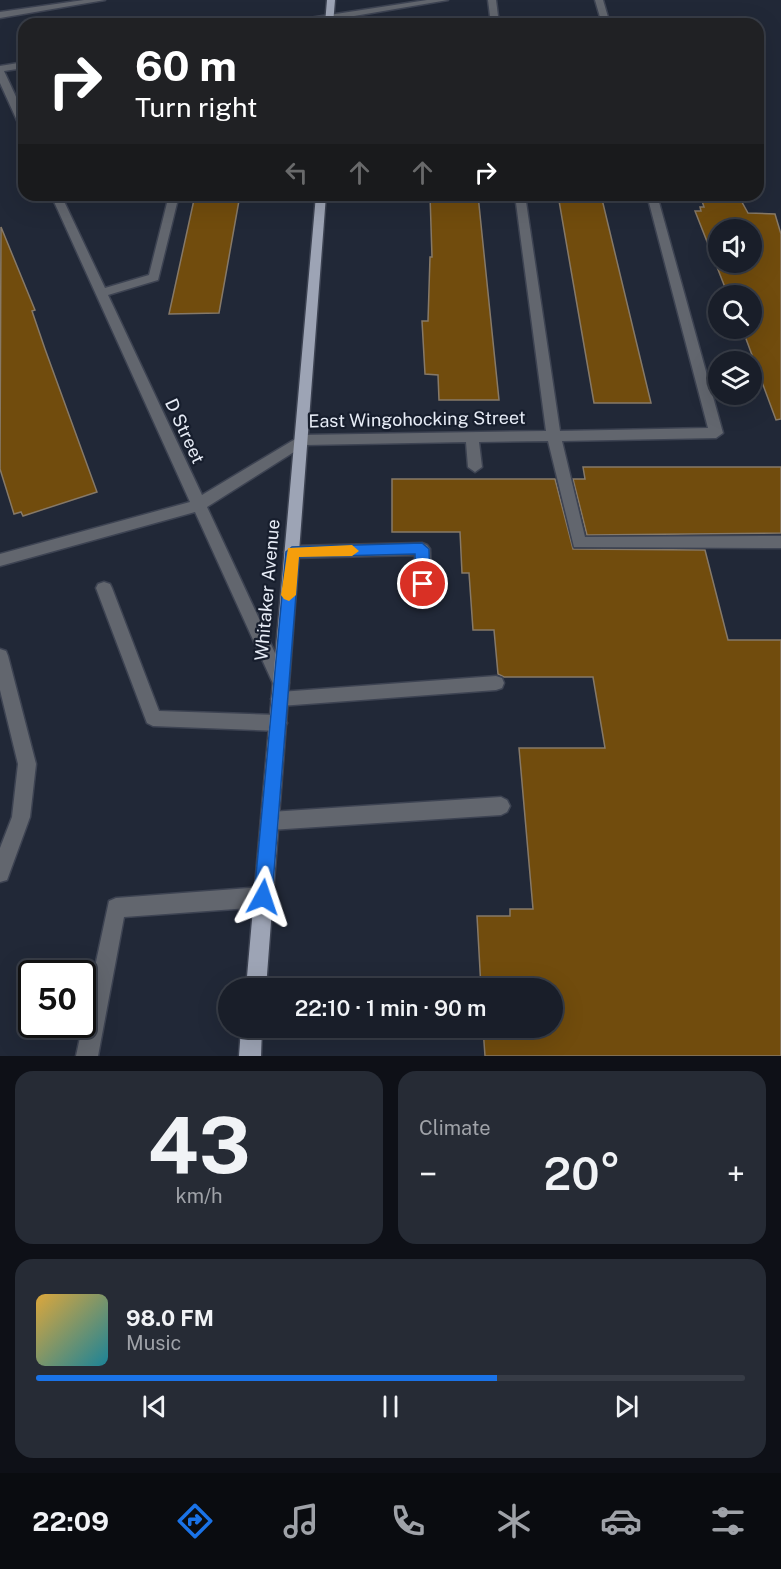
<!DOCTYPE html>
<html lang="en">
<head>
<meta charset="utf-8">
<style>
	body { margin:0; font-family:"Public Sans",sans-serif; background:#262b35; color:#f1f3f6; height:100vh; display:flex; flex-direction:column; font-size:22px; white-space:nowrap }
	* { box-sizing:border-box; margin:0 }
	p { font-size:20px; color:#9fa2a8 }
	.icon { flex:none; width:33px; height:33px; fill:none; stroke:currentColor; stroke-width:2; stroke-linecap:round; stroke-linejoin:round }
	.map { position:relative; height:1056px; overflow:hidden }
	.panel { display:flex; flex-direction:column; gap:15px; padding:15px; background:#0e1017; flex:1 }
	.panel>* { flex:none }
	.guide { position:absolute; left:18px; top:18px; width:746px; height:183px; border-radius:18px; box-shadow:0 6px 24px #0002,0 0 0 2px #373c46; background:#202124; color:#fff; overflow:hidden }
	.fabs { position:absolute; left:708px; top:219px; display:grid; gap:12px }
	.fabs a { display:grid; place-items:center; width:54px; height:54px; border-radius:50%; background:#191e29; box-shadow:0 6px 24px #0002,0 0 0 2px #373c46; font-size:30px }
	.speed { position:absolute; left:18px; top:960px; display:flex; gap:12px; font-size:30px; font-weight:700; text-align:center }
	.speed>* { display:grid; place-content:center; width:78px; height:78px; border-radius:50%; background:#191e29; box-shadow:0 6px 24px #0002,0 0 0 2px #373c46; line-height:1 }
	.speed .limit { border:3px solid #111; border-radius:9px; background:#fff; color:#111 }
	.pin { position:absolute; display:grid; place-items:center; width:51px; height:51px; color:#fff; margin:-26px; border:3px solid #fff; border-radius:50%; box-shadow:0 2px 6px #0007 }
	.me { position:absolute; width:66px; margin:-33px; rotate:5deg; stroke-linejoin:round; filter:drop-shadow(0 0 4px #0008) }
	.turn { display:flex; align-items:center; gap:21px; height:126px; padding:0 18px; font-size:27px }
	.turn .icon { width:78px; height:78px; stroke-width:2.5 }
	.turn b { display:block; font-size:42px; line-height:51px }
	.lanes { display:flex; align-items:center; height:57px; padding:0 18px; background:#0003; justify-content:center; gap:30px; direction:ltr }
	.lanes .off { opacity:.35 }
	.big { font-size:45px; font-weight:600; line-height:1.1 }
	.panel .card { flex:1; display:flex; flex-direction:column; justify-content:center; gap:9px; min-width:0; padding:0 21px; border-radius:18px; background:#262b35 }
	.panel .dial { align-items:center; gap:0 }
	.dial b { font-size:78px; line-height:1 }
	.song { display:flex; align-items:center; gap:18px }
	.cover { width:72px; height:72px; border-radius:9px; background:linear-gradient(135deg,hsl(40 70% 55%),hsl(190 70% 35%)) }
	.played { height:6px; border-radius:3px; background:linear-gradient(90deg,#1a73e8 65%,#373c46 65%) }
	.keys { display:flex; justify-content:space-around; direction:ltr }
	.heat { display:flex; justify-content:space-between; align-items:center; font-size:33px; direction:ltr }
	.panel .tiles { flex:1; display:grid; gap:15px; grid-template-columns:1fr 1fr }
	.card:last-child { grid-column:span 2 }
	.trip { position:absolute; left:218px; top:978px; width:345px; height:60px; border-radius:30px; background:#191e29; box-shadow:0 6px 24px #0002,0 0 0 2px #373c46; font-weight:600; line-height:60px; text-align:center }
	.menu { display:flex; height:96px; justify-content:space-around; align-items:center; background:#0a0c10; color:#9fa2a8 }
	.menu .icon { width:42px; height:42px }
	.menu .on { color:#1a73e8 }
	.menu b { font-size:27px; color:#f1f3f6 }
	.map>svg:first-child { display:block }
</style>
</head>
<body>
<div class="map">
<svg width="781" height="1056" viewBox="0 0 781 1056">
	<rect width="100%" height="100%" fill="#212837"/>
	<path fill="#714c0d" stroke="#867968" stroke-width="1.5" fill-rule="evenodd" d="M195,195H240L219,313L169,314Z
		M430,195H478L499,400H439L438,375L425,374L422,321H428L430,257H432Z
		M558,195H601L651,403H594Z
		M700,195H738L748,213L775,214L781,234V419L776,420L742,328H752V296L728,295L695,211H701L700,207H704ZM718,230H752V262H718Z
		M1,227L35,310L32,311L45,349L97,492L23,516L21,512L14,514L0,469Z
		M583,467H781V533L587,535L573,479H585Z
		M392,479H555L573,549L705,550L728,640H781V1056H485L483,1028H552V988H481L477,916H510V909H533L519,748H605L593,677H504L498,674L494,630H473L469,573H462L460,532H392Z"/>
	<g fill="none" stroke-linecap="round" stroke-linejoin="round">
		<g stroke="#3d4352" stroke-width="3">
			<path id="minor" d="M84,0H105L0,18V12Z
				M427,0H448L307,24H286L290,21Z
				M488,0H496L499,24H491Z
				M595,0H603L610,24H602Z
				M24,62V68L4,71L24,114V128L19,125L0,83V66Z
				M51,195H61L105,288L149,275L169,195H179L158,280L108,295L202,495L302,435L546,431L515,195H525L560,431L708,428L647,195H657L723,433L716,438L562,441L585,537L781,536V548L574,547L548,441L479,442L482,467L475,472L468,467L466,442L305,445L207,507L289,683L287,688L281,690L275,688L195,512L0,566V554L190,502Z
				M422,543L427,545L430,549L432,602L430,607L424,608L418,607L416,602L415,555L292,558L287,556L284,552L287,548L292,546Z
				M104,582L110,584L112,588L159,711L278,715L284,718L287,723L284,728L278,731L153,726L147,723L96,588L98,584Z
				M0,649L6,651L8,656L36,764L30,817L7,880L0,882V848L12,817L18,764L0,690Z
				M496,676L502,678L504,683L502,688L496,690L280,706L274,704L271,699L274,694L280,692Z
				M501,797L507,800L510,806L507,812L501,815L270,830L263,827L261,821L263,815L270,812Z
				M263,887L270,890L273,897L270,904L263,907L124,917L98,1056H76L109,901L116,898Z"/>
		</g>
		<g stroke="#3d4352" stroke-width="3">
			<path id="major" d="M327,0H335L333,24H325Z
				M316,195H326L266,988H246Z
				M241,1028H262L261,1056H239Z"/>
		</g>
		<use href="#minor" fill="#62666e" fill-rule="evenodd"/>
		<use href="#major" fill="#9da4b5" fill-rule="evenodd"/>
	</g>
	<path fill="#1a73e8" stroke="#114b97" stroke-width="1.5" d="M422,543L429,549L430,584L423,590L416,584L415,554L299,557L272,897L270,903L263,906L257,903L254,897L286,552L292,547Z"/>
	<path fill="#f59e0b" d="M352,545L359,551L352,556L299,557L296,595L289,601L284,599L281,595L288,548Z"/>
	<g text-anchor="middle" dominant-baseline="central" stroke-width="4.5" stroke-linejoin="round" paint-order="stroke">
		<g font-size="18" fill="#e7ecf6" stroke="#171e2d">
			<text transform="translate(417 419) rotate(-1)">East Wingohocking Street</text>
			<text transform="translate(185 431) rotate(65)">D Street</text>
			<text transform="translate(267 590) rotate(-85)">Whitaker Avenue</text>
		</g>
	</g>
</svg>
<div class="fabs">
<a><svg class="icon" aria-label="sound" viewBox="0 0 24 24"><path d="M4 9h4l5-4v14l-5-4H4zM17 9q2 3 0 6"/></svg></a>
<a><svg class="icon" aria-label="search" viewBox="0 0 24 24"><circle cx="10" cy="10" r="6"/><path d="M15 15l6 6"/></svg></a>
<a><svg class="icon" aria-label="layers" viewBox="0 0 24 24"><path d="M12 4l9 5-9 5-9-5zM3 14l9 5 9-5"/></svg></a>
</div>
<div class="speed"><div class="limit">50</div></div>
<div class="pin" style="left:423px;top:584px;background:#d93025"><svg class="icon" aria-label="arrive" viewBox="0 0 24 24"><path d="M6 21V4h12l-3 4 3 4H6"/></svg></div>
<svg class="me" style="left:263px;top:897px" viewBox="-20 -20 40 40"><path d="M0-17L14 15 0 8-14 15z" fill="#1a73e8" stroke="#fff" stroke-width="4"/></svg>
<div class="trip">22:10 · 1 min · 90 m</div>
<div class="guide">
<div class="turn"><svg class="icon" aria-label="right" viewBox="0 0 24 24"><path d="M7 20v-9h11M14 6l5 5-5 5"/></svg><div><b>60 m</b>Turn right</div></div>
<div class="lanes"><svg class="icon off" aria-label="left" viewBox="0 0 24 24"><path d="M17 20v-9H6M10 6l-5 5 5 5"/></svg><svg class="icon off" aria-label="ahead" viewBox="0 0 24 24"><path d="M12 20V5M6 11l6-6 6 6"/></svg><svg class="icon off" aria-label="ahead" viewBox="0 0 24 24"><path d="M12 20V5M6 11l6-6 6 6"/></svg><svg class="icon" aria-label="right" viewBox="0 0 24 24"><path d="M7 20v-9h11M14 6l5 5-5 5"/></svg></div>
</div>
</div>
<section class="panel">
<div class="tiles">
<div class="card dial"><b>43</b><p>km/h</p></div>
<div class="card"><p>Climate</p>
<div class="heat"><a>−</a><b class="big">20°</b><a>+</a></div>
</div>
<div class="card">
<div class="song"><i class="cover"></i><div><b>98.0 FM</b><p>Music</p></div></div>
<div class="played"></div>
<div class="keys"><svg class="icon" aria-label="previous" viewBox="0 0 24 24"><path d="M18 5L8 12l10 7zM5 5v14"/></svg><svg class="icon" aria-label="pause" viewBox="0 0 24 24"><path d="M8 5v14M16 5v14"/></svg><svg class="icon" aria-label="next" viewBox="0 0 24 24"><path d="M6 5l10 7-10 7zM19 5v14"/></svg></div>
</div>
</div>
</section>
<nav class="menu">
<b>22:09</b>
<svg class="icon on" aria-label="directions" viewBox="0 0 24 24"><path d="M12 3l9 9-9 9-9-9zM9 14v-3h6M13 9l2 2-2 2"/></svg>
<svg class="icon" aria-label="music" viewBox="0 0 24 24"><path d="M9 18V5l10-2v13"/><circle cx="6" cy="18" r="3"/><circle cx="16" cy="16" r="3"/></svg>
<svg class="icon" aria-label="phone" viewBox="0 0 24 24"><path d="M5 4h4l2 5-3 2q2 4 5 5l2-3 5 2v4C11 20 4 13 5 4z"/></svg>
<svg class="icon" aria-label="climate" viewBox="0 0 24 24"><path d="M12 3v18M4 7l16 10M4 17L20 7"/></svg>
<svg class="icon" aria-label="car" viewBox="0 0 24 24"><path d="M5 17H2v-5l4-1 3-4h7l3 4 3 1v5h-3M9 17h6M6 11h13"/><circle cx="7" cy="17" r="2"/><circle cx="17" cy="17" r="2"/></svg>
<svg class="icon" aria-label="filters" viewBox="0 0 24 24"><path d="M4 7h16M4 17h16"/><circle cx="9" cy="7" r="2"/><circle cx="15" cy="17" r="2"/></svg>
</nav>
</body>
</html>
